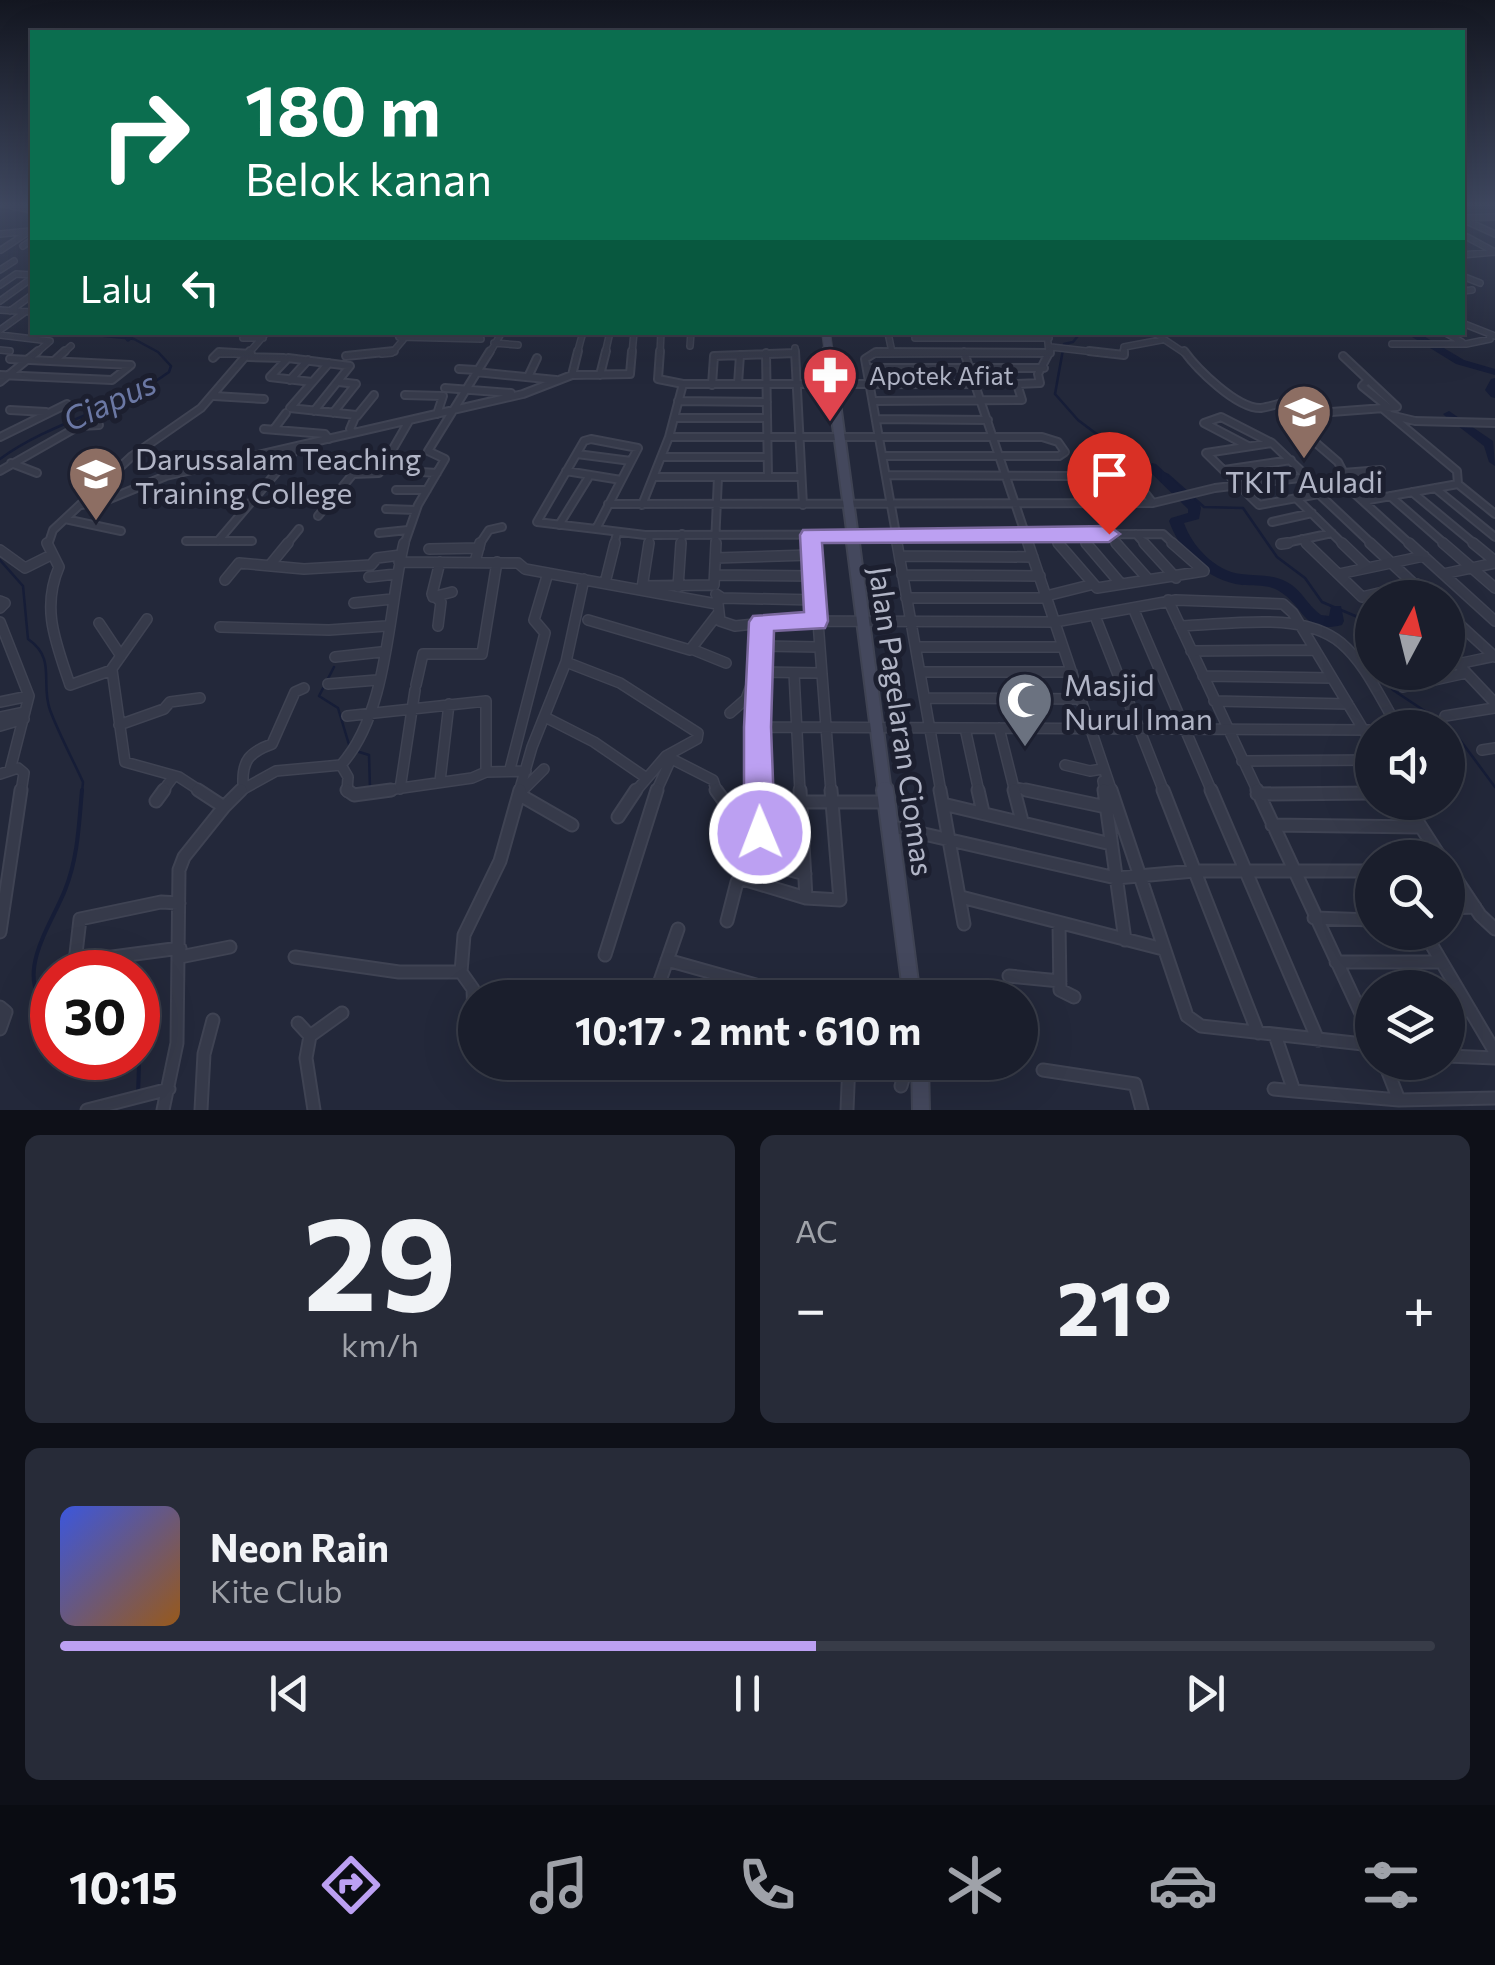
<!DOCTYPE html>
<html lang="id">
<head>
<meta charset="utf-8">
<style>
	body { margin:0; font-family:Commissioner,sans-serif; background:#272b38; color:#f1f3f6; height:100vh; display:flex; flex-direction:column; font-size:38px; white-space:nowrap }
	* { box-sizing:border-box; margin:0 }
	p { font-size:32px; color:#9fa2a9 }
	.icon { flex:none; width:55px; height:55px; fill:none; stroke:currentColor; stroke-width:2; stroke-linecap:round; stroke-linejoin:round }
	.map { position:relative; height:1110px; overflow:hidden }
	.details { display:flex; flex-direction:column; gap:25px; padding:25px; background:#0e1018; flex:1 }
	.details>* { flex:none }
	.banner { position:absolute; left:30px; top:30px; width:1435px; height:305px; border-radius:0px; box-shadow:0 10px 40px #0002,0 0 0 2px #383c48; background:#0b6e4f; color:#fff; overflow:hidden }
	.needle { width:65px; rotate:7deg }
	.buttons { position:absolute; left:1355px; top:580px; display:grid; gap:20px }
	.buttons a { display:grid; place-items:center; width:110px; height:110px; border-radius:50%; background:#1a1e2c; box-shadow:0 10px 40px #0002,0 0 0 2px #383c48; font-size:50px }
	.speed { position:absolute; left:30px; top:950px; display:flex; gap:20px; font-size:50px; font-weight:700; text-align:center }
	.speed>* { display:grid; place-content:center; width:130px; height:130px; border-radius:50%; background:#1a1e2c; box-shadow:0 10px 40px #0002,0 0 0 2px #383c48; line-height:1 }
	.speed .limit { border:15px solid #d22; background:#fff; color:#111 }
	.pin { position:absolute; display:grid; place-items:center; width:85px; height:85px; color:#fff; margin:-102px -42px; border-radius:50% 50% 50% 0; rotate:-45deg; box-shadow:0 0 10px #0007 }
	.pin .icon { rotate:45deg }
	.me { position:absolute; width:110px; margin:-55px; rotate:359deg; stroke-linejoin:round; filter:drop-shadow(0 0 8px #0008) }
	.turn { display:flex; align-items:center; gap:35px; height:210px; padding:0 50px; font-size:45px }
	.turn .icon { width:130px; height:130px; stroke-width:2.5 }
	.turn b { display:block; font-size:70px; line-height:85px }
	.then { display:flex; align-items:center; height:95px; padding:0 50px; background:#0003; gap:20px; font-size:38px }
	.big { font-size:75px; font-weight:700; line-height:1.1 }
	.details .tile { flex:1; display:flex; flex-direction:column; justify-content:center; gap:15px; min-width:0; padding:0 35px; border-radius:15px; background:#272b38 }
	.details .dial { align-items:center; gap:0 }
	.dial b { font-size:130px; line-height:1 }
	.song { display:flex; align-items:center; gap:30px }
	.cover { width:120px; height:120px; border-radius:15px; background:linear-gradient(135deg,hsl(230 70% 55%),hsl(30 70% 35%)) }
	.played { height:10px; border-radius:5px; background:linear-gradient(90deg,#bca0f2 55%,#383c48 55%) }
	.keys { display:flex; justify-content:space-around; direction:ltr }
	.heat { display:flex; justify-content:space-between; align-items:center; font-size:55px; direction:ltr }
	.details .tiles { flex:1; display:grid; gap:25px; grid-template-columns:1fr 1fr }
	.tile:last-child { grid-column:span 2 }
	.trip { position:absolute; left:458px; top:980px; width:580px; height:100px; border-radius:50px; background:#1a1e2c; box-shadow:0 10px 40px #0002,0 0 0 2px #383c48; font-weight:700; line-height:100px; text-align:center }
	.dock { display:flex; height:160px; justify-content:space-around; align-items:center; background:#0a0c12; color:#9fa2a9 }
	.dock .icon { width:70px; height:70px }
	.dock .active { color:#bca0f2 }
	.dock b { font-size:45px; color:#f1f3f6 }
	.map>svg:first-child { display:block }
</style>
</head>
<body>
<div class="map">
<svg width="1495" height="1110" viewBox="0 0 1495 1110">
	<rect width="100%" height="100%" fill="#23283a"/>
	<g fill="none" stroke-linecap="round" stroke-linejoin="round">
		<path stroke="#161d37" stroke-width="2.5" d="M32,245V249
			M1081,332L1073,342L1064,344L1055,394L1078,420L1131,460L1168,475L1204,507L1243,508L1277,557L1305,578L1322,602L1372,623
			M123,333L131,336
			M0,459C52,421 117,410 169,372L171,366L158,352L134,339L66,332
			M0,560L23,586L28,639C57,659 40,683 50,710C59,734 72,758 83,782L82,792
			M1372,625L1364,635L1372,656
			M334,667L319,696L338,708L350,748
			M1381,672L1393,690L1452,729L1495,787
			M356,751L369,755L370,788"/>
		<path stroke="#161d37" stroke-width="4" d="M52,1012C10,979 51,926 65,890C78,858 79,823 82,790
			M130,1058L139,1066L138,1094"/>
		<path stroke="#161d37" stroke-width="5" d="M128,339L135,332"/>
		<path fill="#161d37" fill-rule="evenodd" d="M1404,332H1417L1464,360L1495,369V375L1456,364Z
			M1495,378V398L1491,397L1485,390L1491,379Z
			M1449,411L1493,441L1495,466L1489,462L1484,446L1445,416L1443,414Z
			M1152,463L1156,464L1200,505L1201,508L1199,519L1184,523C1192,546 1215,571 1241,574C1257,576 1273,574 1287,582C1302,590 1308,606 1321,615L1329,616L1331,606H1341L1344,621L1342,625C1302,635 1306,607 1279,591C1268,584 1254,586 1242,585C1207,581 1180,552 1169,521L1171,518L1188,513V509L1148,470L1146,467Z"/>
		<g stroke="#3f4353" stroke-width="8">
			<path id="minor-far3" d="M3,204L32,210
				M1465,218L1495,217
				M1462,219L1495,234
				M0,234L30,231
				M1467,237L1495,252
				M23,246L32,240
				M1,250L30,231
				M1462,255L1495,252
				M0,270L14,261
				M1462,276L1480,283
				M0,285L16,274L32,275
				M1462,291L1472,290
				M0,301L32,278
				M0,310L32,312
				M10,311L32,295
				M1462,323L1495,336
				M0,330L25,312
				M1047,332L1049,354
				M1153,332L1186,354
				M1444,332L1462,342
				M888,333L892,352
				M0,335L50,341L35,354
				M399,337L481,339
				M243,338H263
				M915,338H1049
				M494,343L518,345
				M1392,344H1466L1490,339L1489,334
				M690,346L691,332
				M1051,347L1112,354
				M795,348V354
				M0,350L10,351
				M62,354L71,346
				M217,354H245
				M248,354L267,332
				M382,354L392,353L403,340L399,337
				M489,354L502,332
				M577,354L583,332
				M605,354L610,332
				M632,354L634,332
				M660,354L661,332
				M777,354L795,353
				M873,354L1050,353
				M1124,354V347L1161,340"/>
		</g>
		<g stroke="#3f4353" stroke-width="10">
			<path id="minor-far2" d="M660,351L658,379L683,384
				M795,351L803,505
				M1089,351L1124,355V351
				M1184,351C1197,369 1237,409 1261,408C1269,407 1278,404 1285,402L1305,414
				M964,352L1029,545
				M766,353L768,477
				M346,356L394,351
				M1343,356L1397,407L1305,414L1294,424L1338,462L1354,493L1411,545
				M249,357L284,358
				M213,358L219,352L251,354
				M54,361L65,351
				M329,363L290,408L356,415L350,429L353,433
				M867,368H1044
				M459,369L477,370
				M476,372L556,380
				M0,375L112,380L131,365L10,359
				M572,375L578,351
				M600,375L606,351
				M528,377L537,358
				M290,380L308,360
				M1367,381L1362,386L1388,407
				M0,382L38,351
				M312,382L270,377L288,358L350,366L314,411
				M738,384L740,355
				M712,385L714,356L795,353
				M445,388L511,393
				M405,395L443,396L437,414
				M214,396L264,399
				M678,401L767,402
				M874,401L1022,400L1017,384L1040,383L1038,374L1050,351
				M1383,409L1457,471L1458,484
				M10,410L46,412
				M333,413L356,384L339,382
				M1390,415L1415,421L1495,423
				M357,416L374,395
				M675,418H767
				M877,419L988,420
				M264,429L325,434L329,439
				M274,429L286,413
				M0,437L67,404
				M669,437H1042L1058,442L1065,452L1059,456H884
				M591,439L638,448L596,529L537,522L584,441Z
				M1272,443L1324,493L1259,505L1206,453Z
				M1248,446L1204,423L1221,417L1272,443
				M577,454L631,461
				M661,457H767
				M11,463L37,473
				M1224,470L1291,460
				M0,471L79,426L99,425
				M405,471L437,473
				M566,471L621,480
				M1343,473L1381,470
				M1130,474L1153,503
				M886,475L1072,476
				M654,477H801
				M1458,484L1495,514
				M1435,488L1495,537
				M396,490H427
				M1412,492L1476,545
				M1320,495L1373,545
				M1390,496L1446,545
				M1297,499L1344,545
				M1363,501L1458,484
				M608,504L1153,503L1215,488L1309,477
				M81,505L107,500L166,476L523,394L572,375L630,374L632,351
				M642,505L669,437L683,384H1017
				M386,509L416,510
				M318,516L353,474L379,473L409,421
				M65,519L121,531
				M1272,522L1312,513
				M559,525L590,475
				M596,529L645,535L1163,534L1175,545
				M379,533L408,530
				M1079,534L1088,545
				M1109,534L1119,545
				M1136,534L1146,545
				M811,535L812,545
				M1052,535L1060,545
				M1302,539L1308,545
				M186,541H252
				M218,541L298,447
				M1281,544L1332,533
				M48,545L53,530L132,456L201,408L250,351
				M286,545L299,529
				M404,545L418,505L445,459L428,451L490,351
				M479,545L489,530L502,527
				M614,545L617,533
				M648,545L650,535
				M681,545L682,534
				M715,545L718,477
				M898,545L865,359L876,352L1050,353"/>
		</g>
		<g stroke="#3f4353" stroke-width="12">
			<path id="minor-far1" d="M47,543L59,567C41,609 56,643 70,685L112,670L125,762L179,777L202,792
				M812,543L831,792
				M897,543L941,792
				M1028,543L1112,792
				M1058,543L1097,588L1204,571L1172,543
				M1086,543L1121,584
				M1116,543L1148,579
				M1144,543L1176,578
				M1306,543L1362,597L1417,584
				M1342,543L1367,567
				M1370,543L1429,598
				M1409,543L1495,621
				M1443,543L1495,588
				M1473,543L1495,561
				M1281,544L1288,543
				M429,549L479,548
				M0,550L25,568L51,555
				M900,556L1033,557
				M716,558L811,555
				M399,562L518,563L525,569L717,604
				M475,562L480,543
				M270,565L288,543
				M1339,574L1424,556
				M1443,574L1495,563
				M716,575L813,576
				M902,575L1040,576
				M369,577L396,574
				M225,580L239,563L304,569L371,565L377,558L401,555
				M605,583L615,543
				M642,586L714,585L716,543
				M678,587L681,543
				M642,588L649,543
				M716,594L722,598L815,600
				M717,595L720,621L735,626L784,621L1055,622L1176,600L1283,604L1293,613L1372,744
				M1046,596L1090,585
				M433,597L452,592
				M906,598H1047
				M1168,600L1258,792
				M0,601L5,603L0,608
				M354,603L392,599
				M1133,608L1212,792
				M1448,614L1495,657
				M1095,616L1164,792
				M588,620L690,650L717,615
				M0,622L29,696L10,770
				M99,623L121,656
				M438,626L441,602L432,594L440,562
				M1180,626C1228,625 1301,610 1341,643C1366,664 1381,700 1398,727
				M220,627L329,630L386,626
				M1448,631L1461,629
				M759,646L818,647
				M916,647H1063
				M694,650L726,663
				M1191,651L1315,650
				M335,657L381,652
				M566,662L620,683L698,733L697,739L666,756L713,780L717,792
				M1459,665L1495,703
				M1448,666L1495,656
				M111,670L147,619
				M758,672L821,673
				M921,672H1072
				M794,673L800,792
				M1203,676L1332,678
				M328,684L377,680
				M416,685L423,654H482L497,562
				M1403,687L1466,673
				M925,698L1081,699
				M1214,701L1348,704
				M0,702L29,696
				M730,713L746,699L756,673
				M347,716L486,701V772
				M1445,716L1494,708
				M0,717L25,712
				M545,717L594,742L645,777
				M119,725L164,709L170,702L200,698
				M0,726L24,719
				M757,727L1372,730
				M1397,727H1423
				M965,728L979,792
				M999,728L1015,792
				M1482,750L1495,748
				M1242,761L1372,760
				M341,765L348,777L347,792
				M1065,765L1090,771L1102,769
				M510,769L545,633L534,620L548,573
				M0,774L18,768L24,773L21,792
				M440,781L449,704
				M1103,781L1105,792
				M243,784C242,760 250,752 272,744L295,692L304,688
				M1014,787L1038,792
				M400,789L415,690
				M162,792L174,776
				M238,792L276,771L341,765C389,712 388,610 404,543
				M374,792L472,778L486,772L526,771
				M519,792L532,747L566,662L584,579
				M521,792L544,769
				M635,792L666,756
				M656,792L671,759
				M758,792L762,622"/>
		</g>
		<g stroke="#3f4353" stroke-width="15">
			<path id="minor" d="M347,790L354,795L391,790
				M716,790L724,801L886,802
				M758,790L760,864
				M800,790L806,898
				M940,790L964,924
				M978,790L983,812
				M1014,790L1022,821
				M1026,790L1106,807
				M1104,790L1125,940
				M1111,790L1187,1016L1201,1026L1372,1045
				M1163,790L1258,1033
				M1211,790L1318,1040
				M1257,790L1372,1037
				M1257,794L1372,793
				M520,795L572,825
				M156,801L164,790
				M727,802L719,850L805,874
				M1405,802L1421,827
				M943,804L1111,844
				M224,807L241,790
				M618,817L636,790
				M1272,825L1421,827L1441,858
				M889,826L1116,878L1194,871H1372
				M1448,867L1480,915L1495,929
				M961,897L1163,949
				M179,903L161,902L80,919L75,962L180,948
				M1448,908L1475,907
				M1314,918L1372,920
				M727,921L737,882L743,879L806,898L840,900L831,790
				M1059,924L1060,990L1074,997
				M0,932L21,790
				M1424,932L1495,1052
				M605,955L657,790
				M180,957L230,947
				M295,957L399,972H461
				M667,960L802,998
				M1336,962H1441
				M1009,976L1060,981
				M654,998L678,929
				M0,1007L6,1012L0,1029
				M1448,1011H1471
				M474,1020L473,989L461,972L464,935L500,861L520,790
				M298,1023L310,1036L306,1058L314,1110
				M1275,1035L1294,1091L1399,1100L1495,1098
				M310,1036L342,1013
				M1448,1056L1495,1058
				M790,1062L849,1073
				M971,1062L993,1067
				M1384,1062L1399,1100
				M1043,1070L1135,1084L1142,1110
				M901,1086L905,1072L920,1068
				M1274,1089L1294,1091
				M87,1110L169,1089
				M163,1110L177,1043L179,870L184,857L224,807L198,790
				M201,1110L204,1054L213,1020
				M847,1110L849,1062"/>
		</g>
		<g stroke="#3f4353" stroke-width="10">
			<path id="secondary-far3" d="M826,332L829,354"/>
		</g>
		<g stroke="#3f4353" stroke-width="14">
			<path id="secondary-far2" d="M828,351L854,545"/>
		</g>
		<g stroke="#3f4353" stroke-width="16">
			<path id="secondary-far1" d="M853,543L885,792"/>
		</g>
		<g stroke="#3f4353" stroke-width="20">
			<path id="secondary" d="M885,790L912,998
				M920,1062L921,1110"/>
		</g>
		<use href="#minor-far3" stroke="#363a4a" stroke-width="5"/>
		<use href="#minor-far2" stroke="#363a4a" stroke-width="6"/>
		<use href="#minor-far1" stroke="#363a4a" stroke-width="9"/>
		<use href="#minor" stroke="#363a4a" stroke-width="11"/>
		<use href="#secondary-far3" stroke="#44485d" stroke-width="8"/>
		<use href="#secondary-far2" stroke="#44485d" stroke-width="10"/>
		<use href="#secondary-far1" stroke="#44485d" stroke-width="12"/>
		<use href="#secondary" stroke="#44485d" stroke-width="16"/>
	</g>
	<linearGradient id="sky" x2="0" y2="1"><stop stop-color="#131620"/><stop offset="0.57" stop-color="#3f4860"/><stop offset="1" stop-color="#3f4860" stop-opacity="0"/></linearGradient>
	<rect width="1495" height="360" fill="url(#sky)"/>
	<path fill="#bca0f2" stroke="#7a689d" stroke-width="2.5" d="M1109,526L1120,534L1109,542L822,543L828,621L825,628L774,631L771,727L775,833L770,843L760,847L749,843L744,833V727L749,622L753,616L804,612L800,535L803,530Z"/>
	<defs>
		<g id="pharmacy-pin" transform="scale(2.875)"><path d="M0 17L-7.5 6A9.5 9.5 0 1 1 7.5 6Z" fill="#e0444e" stroke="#1c1f2f"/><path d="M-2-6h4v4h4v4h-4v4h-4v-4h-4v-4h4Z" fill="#fff"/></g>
		<g id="school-pin" transform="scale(2.875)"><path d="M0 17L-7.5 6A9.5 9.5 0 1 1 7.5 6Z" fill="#8d6e63" stroke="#1c1f2f"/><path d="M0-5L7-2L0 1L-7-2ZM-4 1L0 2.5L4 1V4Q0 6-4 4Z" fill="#fff"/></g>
		<g id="university-pin" transform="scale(2.875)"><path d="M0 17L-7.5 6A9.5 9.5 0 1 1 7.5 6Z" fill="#8d6e63" stroke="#1c1f2f"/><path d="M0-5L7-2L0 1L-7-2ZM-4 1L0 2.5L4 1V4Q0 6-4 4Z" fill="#fff"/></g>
		<g id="mosque-pin" transform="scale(2.875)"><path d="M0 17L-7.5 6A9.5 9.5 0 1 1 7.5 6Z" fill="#6b7280" stroke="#1c1f2f"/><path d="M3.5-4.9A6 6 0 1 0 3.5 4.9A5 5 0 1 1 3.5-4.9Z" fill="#fff"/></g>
	</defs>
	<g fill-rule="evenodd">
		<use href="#pharmacy-pin" x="830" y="375"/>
		<use href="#school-pin" x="1304" y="412"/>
		<use href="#university-pin" x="96" y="474"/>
		<use href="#mosque-pin" x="1025" y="700"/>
	</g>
	<g text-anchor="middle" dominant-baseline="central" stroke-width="10" stroke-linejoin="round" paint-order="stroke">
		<g font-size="25" fill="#b1b5c6" stroke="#1c1f2f" text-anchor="start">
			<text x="869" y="375">Apotek Afiat</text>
		</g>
		<g font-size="30" fill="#b1b5c6" stroke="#1c1f2f" text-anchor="start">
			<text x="135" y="457">Darussalam Teaching<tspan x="135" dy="34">Training College</tspan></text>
			<text x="1304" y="480" text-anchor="middle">TKIT Auladi</text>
			<text x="1064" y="683">Masjid<tspan x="1064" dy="34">Nurul Iman</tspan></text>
		</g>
		<g font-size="30" fill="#b1b5c6" stroke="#1c1f2f">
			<text transform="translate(903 721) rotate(82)">Jalan Pagelaran Ciomas</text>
		</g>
		<g font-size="32" font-style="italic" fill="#6b78a4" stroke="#1c1f2f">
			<text transform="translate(109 400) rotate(-25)">Ciapus</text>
		</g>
	</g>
</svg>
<div class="buttons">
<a><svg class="needle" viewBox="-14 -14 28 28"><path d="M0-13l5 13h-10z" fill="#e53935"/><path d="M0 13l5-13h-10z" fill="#9fa2a9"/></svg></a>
<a><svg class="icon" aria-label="sound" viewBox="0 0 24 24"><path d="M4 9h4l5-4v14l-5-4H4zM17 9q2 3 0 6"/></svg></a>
<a><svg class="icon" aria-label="search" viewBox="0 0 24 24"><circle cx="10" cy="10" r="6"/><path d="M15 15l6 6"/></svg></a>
<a><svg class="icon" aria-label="layers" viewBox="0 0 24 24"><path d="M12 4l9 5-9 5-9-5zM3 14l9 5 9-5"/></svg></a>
</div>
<div class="speed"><div class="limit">30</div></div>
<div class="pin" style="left:1109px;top:534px;background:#d93025"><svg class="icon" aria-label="arrive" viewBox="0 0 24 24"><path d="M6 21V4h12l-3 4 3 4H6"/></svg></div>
<svg class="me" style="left:760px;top:833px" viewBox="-20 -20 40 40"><circle r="17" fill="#bca0f2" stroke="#fff" stroke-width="3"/><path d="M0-11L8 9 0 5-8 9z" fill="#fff"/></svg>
<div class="trip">10:17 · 2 mnt · 610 m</div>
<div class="banner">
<div class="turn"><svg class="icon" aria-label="right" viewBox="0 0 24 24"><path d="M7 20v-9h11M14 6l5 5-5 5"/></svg><div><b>180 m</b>Belok kanan</div></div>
<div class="then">Lalu<svg class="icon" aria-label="left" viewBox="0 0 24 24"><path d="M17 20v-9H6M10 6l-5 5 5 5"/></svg></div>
</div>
</div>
<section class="details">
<div class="tiles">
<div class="tile dial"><b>29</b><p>km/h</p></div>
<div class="tile"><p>AC</p>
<div class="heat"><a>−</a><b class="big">21°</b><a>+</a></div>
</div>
<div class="tile">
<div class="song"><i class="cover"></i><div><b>Neon Rain</b><p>Kite Club</p></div></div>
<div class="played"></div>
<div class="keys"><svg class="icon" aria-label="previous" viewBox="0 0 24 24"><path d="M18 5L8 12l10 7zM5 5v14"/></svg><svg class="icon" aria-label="pause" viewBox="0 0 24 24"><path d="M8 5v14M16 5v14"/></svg><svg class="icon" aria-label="next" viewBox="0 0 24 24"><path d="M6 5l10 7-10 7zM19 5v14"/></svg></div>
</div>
</div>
</section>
<nav class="dock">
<b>10:15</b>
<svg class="icon active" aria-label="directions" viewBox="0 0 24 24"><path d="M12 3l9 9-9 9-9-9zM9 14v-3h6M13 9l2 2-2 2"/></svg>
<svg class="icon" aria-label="music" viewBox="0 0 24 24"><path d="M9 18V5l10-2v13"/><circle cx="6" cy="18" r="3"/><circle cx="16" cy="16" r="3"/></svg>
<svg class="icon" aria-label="phone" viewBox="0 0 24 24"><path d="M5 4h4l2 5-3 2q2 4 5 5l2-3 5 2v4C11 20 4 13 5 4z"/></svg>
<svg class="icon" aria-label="climate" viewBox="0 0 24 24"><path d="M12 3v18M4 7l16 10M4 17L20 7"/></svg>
<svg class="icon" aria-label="car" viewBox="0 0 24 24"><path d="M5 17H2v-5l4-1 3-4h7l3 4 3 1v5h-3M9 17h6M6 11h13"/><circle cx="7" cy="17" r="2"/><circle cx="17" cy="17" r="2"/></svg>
<svg class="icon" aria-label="filters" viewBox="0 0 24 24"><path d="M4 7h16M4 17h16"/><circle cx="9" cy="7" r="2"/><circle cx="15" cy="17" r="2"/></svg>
</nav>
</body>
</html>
